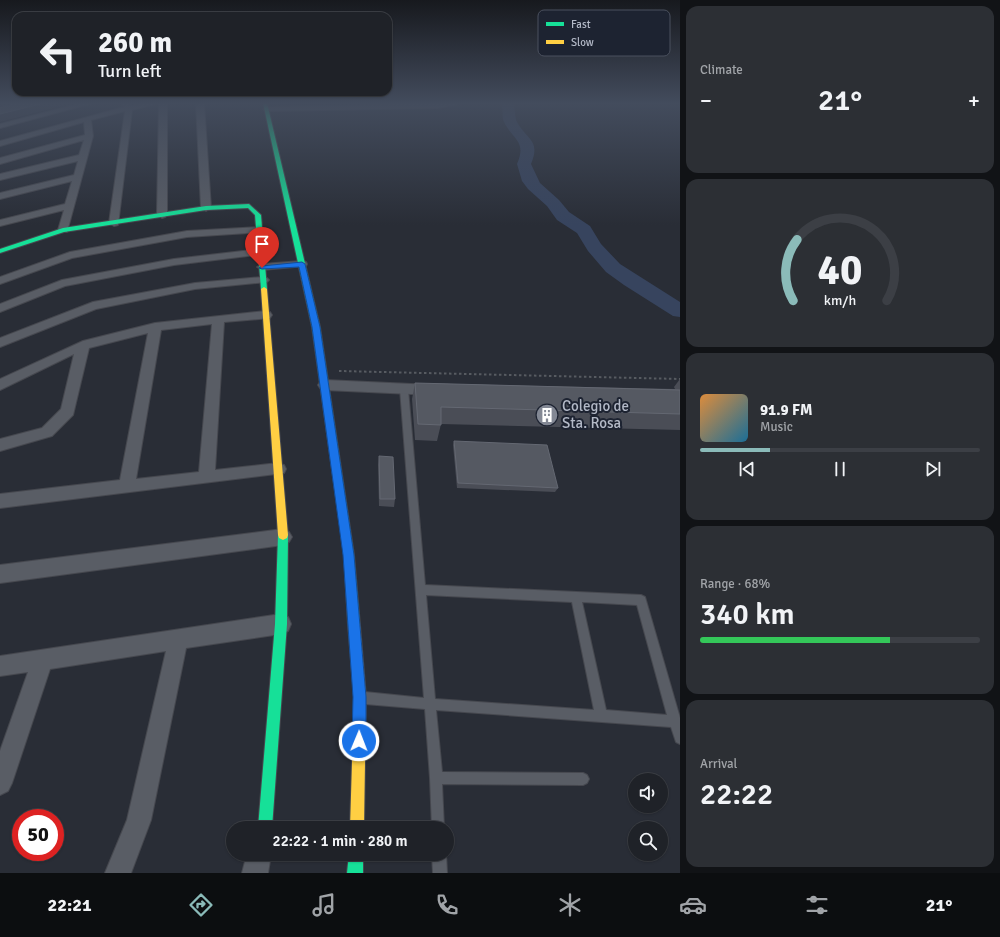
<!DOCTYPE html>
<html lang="en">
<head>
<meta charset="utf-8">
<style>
	body { margin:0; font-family:Signika,sans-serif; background:#2c2f34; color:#f1f3f6; height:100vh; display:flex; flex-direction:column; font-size:15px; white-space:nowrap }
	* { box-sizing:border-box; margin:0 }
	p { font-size:13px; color:#a1a4a8 }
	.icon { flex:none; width:22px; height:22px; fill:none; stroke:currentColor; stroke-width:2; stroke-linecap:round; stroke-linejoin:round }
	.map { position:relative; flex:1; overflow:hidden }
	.side { display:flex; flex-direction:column; gap:6px; padding:6px; background:#111316; width:320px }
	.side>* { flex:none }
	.banner { position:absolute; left:12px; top:12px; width:380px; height:84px; border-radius:12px; box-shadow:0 1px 3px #0004,0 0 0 1px #3c3f45; background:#1f2228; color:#f1f3f6; overflow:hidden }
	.controls { position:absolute; left:628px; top:773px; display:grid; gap:8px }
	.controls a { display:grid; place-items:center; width:40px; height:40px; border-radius:50%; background:#1f2228; box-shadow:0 1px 3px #0004,0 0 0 1px #3c3f45; font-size:20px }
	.speed { position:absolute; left:12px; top:809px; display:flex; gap:8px; font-size:20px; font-weight:700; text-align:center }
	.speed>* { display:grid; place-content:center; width:52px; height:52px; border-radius:50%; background:#1f2228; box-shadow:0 1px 3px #0004,0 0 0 1px #3c3f45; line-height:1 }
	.speed .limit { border:6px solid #d22; background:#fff; color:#111 }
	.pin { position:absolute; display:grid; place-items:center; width:34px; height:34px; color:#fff; margin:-41px -17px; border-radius:50% 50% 50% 0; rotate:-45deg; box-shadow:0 0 4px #0007 }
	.pin .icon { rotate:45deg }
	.me { position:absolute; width:44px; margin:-22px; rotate:1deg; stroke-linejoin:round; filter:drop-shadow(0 0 3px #0008) }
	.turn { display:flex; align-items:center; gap:14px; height:84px; padding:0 20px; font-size:18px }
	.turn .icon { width:52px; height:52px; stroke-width:2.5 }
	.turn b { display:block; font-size:28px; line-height:34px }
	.big { font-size:30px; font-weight:600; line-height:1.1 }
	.side .widget { flex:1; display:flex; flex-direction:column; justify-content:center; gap:6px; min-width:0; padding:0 14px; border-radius:12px; background:#2c2f34 }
	.side .dial { align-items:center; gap:0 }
	.dial svg { height:104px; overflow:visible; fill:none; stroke:#3c3f45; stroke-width:7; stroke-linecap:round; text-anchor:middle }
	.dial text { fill:#f1f3f6; stroke:none }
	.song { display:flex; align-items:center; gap:12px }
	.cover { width:48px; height:48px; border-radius:6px; background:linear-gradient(135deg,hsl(30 70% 55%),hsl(200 70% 35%)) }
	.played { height:4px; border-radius:2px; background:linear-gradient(90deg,#8bbbb9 25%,#3c3f45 25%) }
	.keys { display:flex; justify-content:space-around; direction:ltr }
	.heat { display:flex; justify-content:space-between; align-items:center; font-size:22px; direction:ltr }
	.charge { height:6px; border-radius:3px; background:linear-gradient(90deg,#34c759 68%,#3c3f45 0) }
	.trip { position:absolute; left:226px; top:821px; width:228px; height:40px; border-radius:20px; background:#1f2228; box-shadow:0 1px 3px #0004,0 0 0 1px #3c3f45; font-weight:600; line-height:40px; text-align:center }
	.menu { display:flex; height:64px; justify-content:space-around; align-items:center; background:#0c0e10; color:#a1a4a8 }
	.menu .icon { width:28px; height:28px }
	.menu .on { color:#8bbbb9 }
	.menu b { font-size:18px; color:#f1f3f6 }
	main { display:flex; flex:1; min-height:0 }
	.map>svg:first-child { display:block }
</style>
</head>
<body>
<main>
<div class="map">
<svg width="680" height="873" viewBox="0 0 680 873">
	<rect width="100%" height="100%" fill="#292d36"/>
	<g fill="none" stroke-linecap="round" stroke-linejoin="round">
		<path fill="#37445e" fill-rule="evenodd" d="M501,103H513C516,109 514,116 517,122C527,140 541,140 531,164L540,183L559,200L569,212L590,226L601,244L620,264L680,302V317L673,316L624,285L606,272L588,251L577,233L557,220L547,206L528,189L522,181L517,164C527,141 513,140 504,122C501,116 504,109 501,103Z"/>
		<g stroke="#46484f" stroke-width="2">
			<path id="lane" d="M404,386L408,389L425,585L641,595L645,597L680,718V744L676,742L671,727L436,710L442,772L583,773L587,775L589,779L587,783L583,785L442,784L444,828H432L430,778L425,709L365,704L361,702L359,698L361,694L365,692L424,698L400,389ZM426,595L572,602L594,710L435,699ZM582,602L637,605L667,715L606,710Z
				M432,854H446L447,873H433Z"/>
		</g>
		<g stroke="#46484f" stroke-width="2">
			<path id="street" d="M81,103H93L0,128V124Z
				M120,103H128L131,106L144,103H167V215L165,217L162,218L157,215L159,103L132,110L118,225L114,226L109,223L125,111L91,120L93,136L67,232H59L58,230L64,210L0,226V220L65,204L72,181L0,199V193L74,175L78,161L0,180V174L79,155L84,140L0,164V158L85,135L84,122L0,146V141L124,107Z
				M196,103H204L211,208L206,211L201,208Z
				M459,103L455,105L437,108L267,111L263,109L267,107Z
				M259,227L263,228L264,230L263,232L187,237L72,258L0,284V277L70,252L187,231Z
				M261,249L266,252L265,254L174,265L65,286L0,312V304L62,280L174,259Z
				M302,261L306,262L307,264L306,266L262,270L257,267L262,264Z
				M263,277L267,278L269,280L267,282L195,289L96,309L0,347V338L93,302L195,283Z
				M266,311L270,312L272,315L270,318L224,322L215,470L278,463L284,465L286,469L284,473L0,508V494L120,480L148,333L89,348L73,415L52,436L0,451V439L42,428L61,409L74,354L0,390V379L83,341L155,323ZM212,324L199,472L136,479L161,330Z
				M325,380L433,385L438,387L440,390L438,393L433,395L325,390L320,388L318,385L320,382Z
				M283,529L289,532L292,537L289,542L283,545L0,583V565Z
				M281,614L288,617L291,624L288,631L281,634L186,648L151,820L131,873H105L127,820L166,651L50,669L12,783L8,791L0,795V751L28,672L0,676V656Z
				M247,854H271L268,873H242Z"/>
		</g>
		<g stroke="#46484f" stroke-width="2">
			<path id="fast" d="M263,103H267L320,327L354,555L360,625L358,629L354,631L350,629L348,625L344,555L312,327Z
				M249,204L261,215L267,289L264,291L261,289L255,215L248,208L206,210L64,232L0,253V249L63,228L206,206Z
				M283,530L287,532L288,535L287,624L272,828H258L275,624L278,535L279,532Z
				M349,854H363V873H347Z"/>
		</g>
		<g stroke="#46484f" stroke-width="2">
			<path id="slow" d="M264,287L267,289L288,535L287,538L283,540L279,538L278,535L261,289Z
				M354,619L358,621L360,625L366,697L364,828H350L354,697L348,625L350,621Z"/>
		</g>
		<path stroke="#575b61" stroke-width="2" stroke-dasharray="2.5 2.5" stroke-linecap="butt" d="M339,371L680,379"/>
		<use href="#lane" fill="#595d65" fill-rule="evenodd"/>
		<use href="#street" fill="#595d65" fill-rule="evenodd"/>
		<use href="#fast" fill="#16e098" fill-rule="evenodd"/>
		<use href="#slow" fill="#ffcf43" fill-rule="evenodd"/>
	</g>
	<path fill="#4a4d56" d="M680,379V430L441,424L437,441L415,440L412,399L415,383L675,389L674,387Z
		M454,441L558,488L555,492L457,488L453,445Z
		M379,456L395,499L394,507L379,506L378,465Z"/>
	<path fill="#383b44" d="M0,103H19L0,108Z
		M44,103H73L0,122V114Z"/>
	<path fill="#555962" stroke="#646872" d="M16,103H44L0,114V108Z
		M415,383L680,390V414L441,407V425L418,424Z
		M454,441L547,445L558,488L458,483Z
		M379,456L393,457L395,499H380Z"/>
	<linearGradient id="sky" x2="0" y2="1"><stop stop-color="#17191e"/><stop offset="0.46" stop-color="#434c5d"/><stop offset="1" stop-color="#434c5d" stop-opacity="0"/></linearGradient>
	<rect width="680" height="225" fill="url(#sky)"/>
	<path fill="#1a73e8" stroke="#114b97" d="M302,262L305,264L320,327L354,555L366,697V741L364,746L359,748L354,746L352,741L353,697L343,555L312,327L299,267L262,269L259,268L262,266Z"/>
	<defs>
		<g id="building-disc" transform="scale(1.15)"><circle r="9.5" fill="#838894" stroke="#1d2331"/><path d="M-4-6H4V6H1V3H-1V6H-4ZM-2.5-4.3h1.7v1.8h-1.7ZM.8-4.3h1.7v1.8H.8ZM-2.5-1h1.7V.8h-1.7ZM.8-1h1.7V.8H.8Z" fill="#fff"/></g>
	</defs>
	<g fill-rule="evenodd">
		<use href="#building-disc" x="547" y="415"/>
	</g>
	<g text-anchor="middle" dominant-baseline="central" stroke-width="4" stroke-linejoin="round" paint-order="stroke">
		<g font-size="15" fill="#b3b9c7" stroke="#1d2331" text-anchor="start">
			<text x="562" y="406">Colegio de<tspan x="562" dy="17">Sta. Rosa</tspan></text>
		</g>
	</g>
	<rect x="538" y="10" width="132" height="46" rx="6" fill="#1d2331" stroke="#4a505e" stroke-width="1"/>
	<rect x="546" y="22" width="18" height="4" fill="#16e098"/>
	<rect x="546" y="40" width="18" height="4" fill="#ffcf43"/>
	<g font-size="11" fill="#b3b9c7">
		<text x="571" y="28">Fast</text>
		<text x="571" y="46">Slow</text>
	</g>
</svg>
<div class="controls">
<a><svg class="icon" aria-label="sound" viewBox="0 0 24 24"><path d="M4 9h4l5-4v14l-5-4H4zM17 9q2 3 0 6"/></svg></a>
<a><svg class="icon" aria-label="search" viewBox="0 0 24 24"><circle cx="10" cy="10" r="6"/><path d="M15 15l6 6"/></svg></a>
</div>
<div class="speed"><div class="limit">50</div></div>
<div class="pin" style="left:262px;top:268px;background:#d93025"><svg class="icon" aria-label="arrive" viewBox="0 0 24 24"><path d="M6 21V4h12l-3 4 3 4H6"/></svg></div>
<svg class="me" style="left:359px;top:741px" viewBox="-20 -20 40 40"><circle r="17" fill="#1a73e8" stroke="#fff" stroke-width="3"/><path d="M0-11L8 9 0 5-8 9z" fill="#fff"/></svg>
<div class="trip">22:22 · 1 min · 280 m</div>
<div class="banner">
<div class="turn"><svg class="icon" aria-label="left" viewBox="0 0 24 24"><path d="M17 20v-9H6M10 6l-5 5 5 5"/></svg><div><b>260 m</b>Turn left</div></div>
</div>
</div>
<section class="side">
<div class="widget"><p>Climate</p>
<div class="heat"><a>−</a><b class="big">21°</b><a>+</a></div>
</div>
<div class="widget dial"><svg viewBox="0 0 100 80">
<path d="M14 69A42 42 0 1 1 86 69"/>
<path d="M14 69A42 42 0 0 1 17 22" stroke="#8bbbb9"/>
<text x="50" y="56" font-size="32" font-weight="700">40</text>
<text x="50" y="72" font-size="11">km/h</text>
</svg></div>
<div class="widget">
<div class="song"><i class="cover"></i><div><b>91.9 FM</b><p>Music</p></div></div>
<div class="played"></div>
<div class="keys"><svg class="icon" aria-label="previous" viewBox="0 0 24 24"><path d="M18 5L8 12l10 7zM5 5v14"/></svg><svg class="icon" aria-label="pause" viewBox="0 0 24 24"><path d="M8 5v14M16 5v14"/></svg><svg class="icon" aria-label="next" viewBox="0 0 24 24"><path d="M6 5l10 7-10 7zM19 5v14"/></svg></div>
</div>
<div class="widget"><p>Range · 68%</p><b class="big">340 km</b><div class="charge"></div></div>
<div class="widget"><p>Arrival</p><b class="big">22:22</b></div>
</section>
</main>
<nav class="menu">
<b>22:21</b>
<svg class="icon on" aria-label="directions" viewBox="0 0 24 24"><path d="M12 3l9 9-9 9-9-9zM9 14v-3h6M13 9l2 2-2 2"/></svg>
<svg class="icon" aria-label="music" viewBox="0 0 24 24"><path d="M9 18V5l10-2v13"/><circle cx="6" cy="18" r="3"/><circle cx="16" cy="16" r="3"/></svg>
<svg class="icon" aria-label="phone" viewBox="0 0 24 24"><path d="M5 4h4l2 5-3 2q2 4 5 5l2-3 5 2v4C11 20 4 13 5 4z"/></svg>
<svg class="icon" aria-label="climate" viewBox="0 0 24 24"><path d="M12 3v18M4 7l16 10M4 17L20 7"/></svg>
<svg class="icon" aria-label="car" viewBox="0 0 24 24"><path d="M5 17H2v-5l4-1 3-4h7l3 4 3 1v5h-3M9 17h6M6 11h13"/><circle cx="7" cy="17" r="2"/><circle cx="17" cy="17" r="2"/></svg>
<svg class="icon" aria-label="filters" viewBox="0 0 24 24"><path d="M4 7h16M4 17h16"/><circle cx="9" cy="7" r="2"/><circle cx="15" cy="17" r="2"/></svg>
<b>21°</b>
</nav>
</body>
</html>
